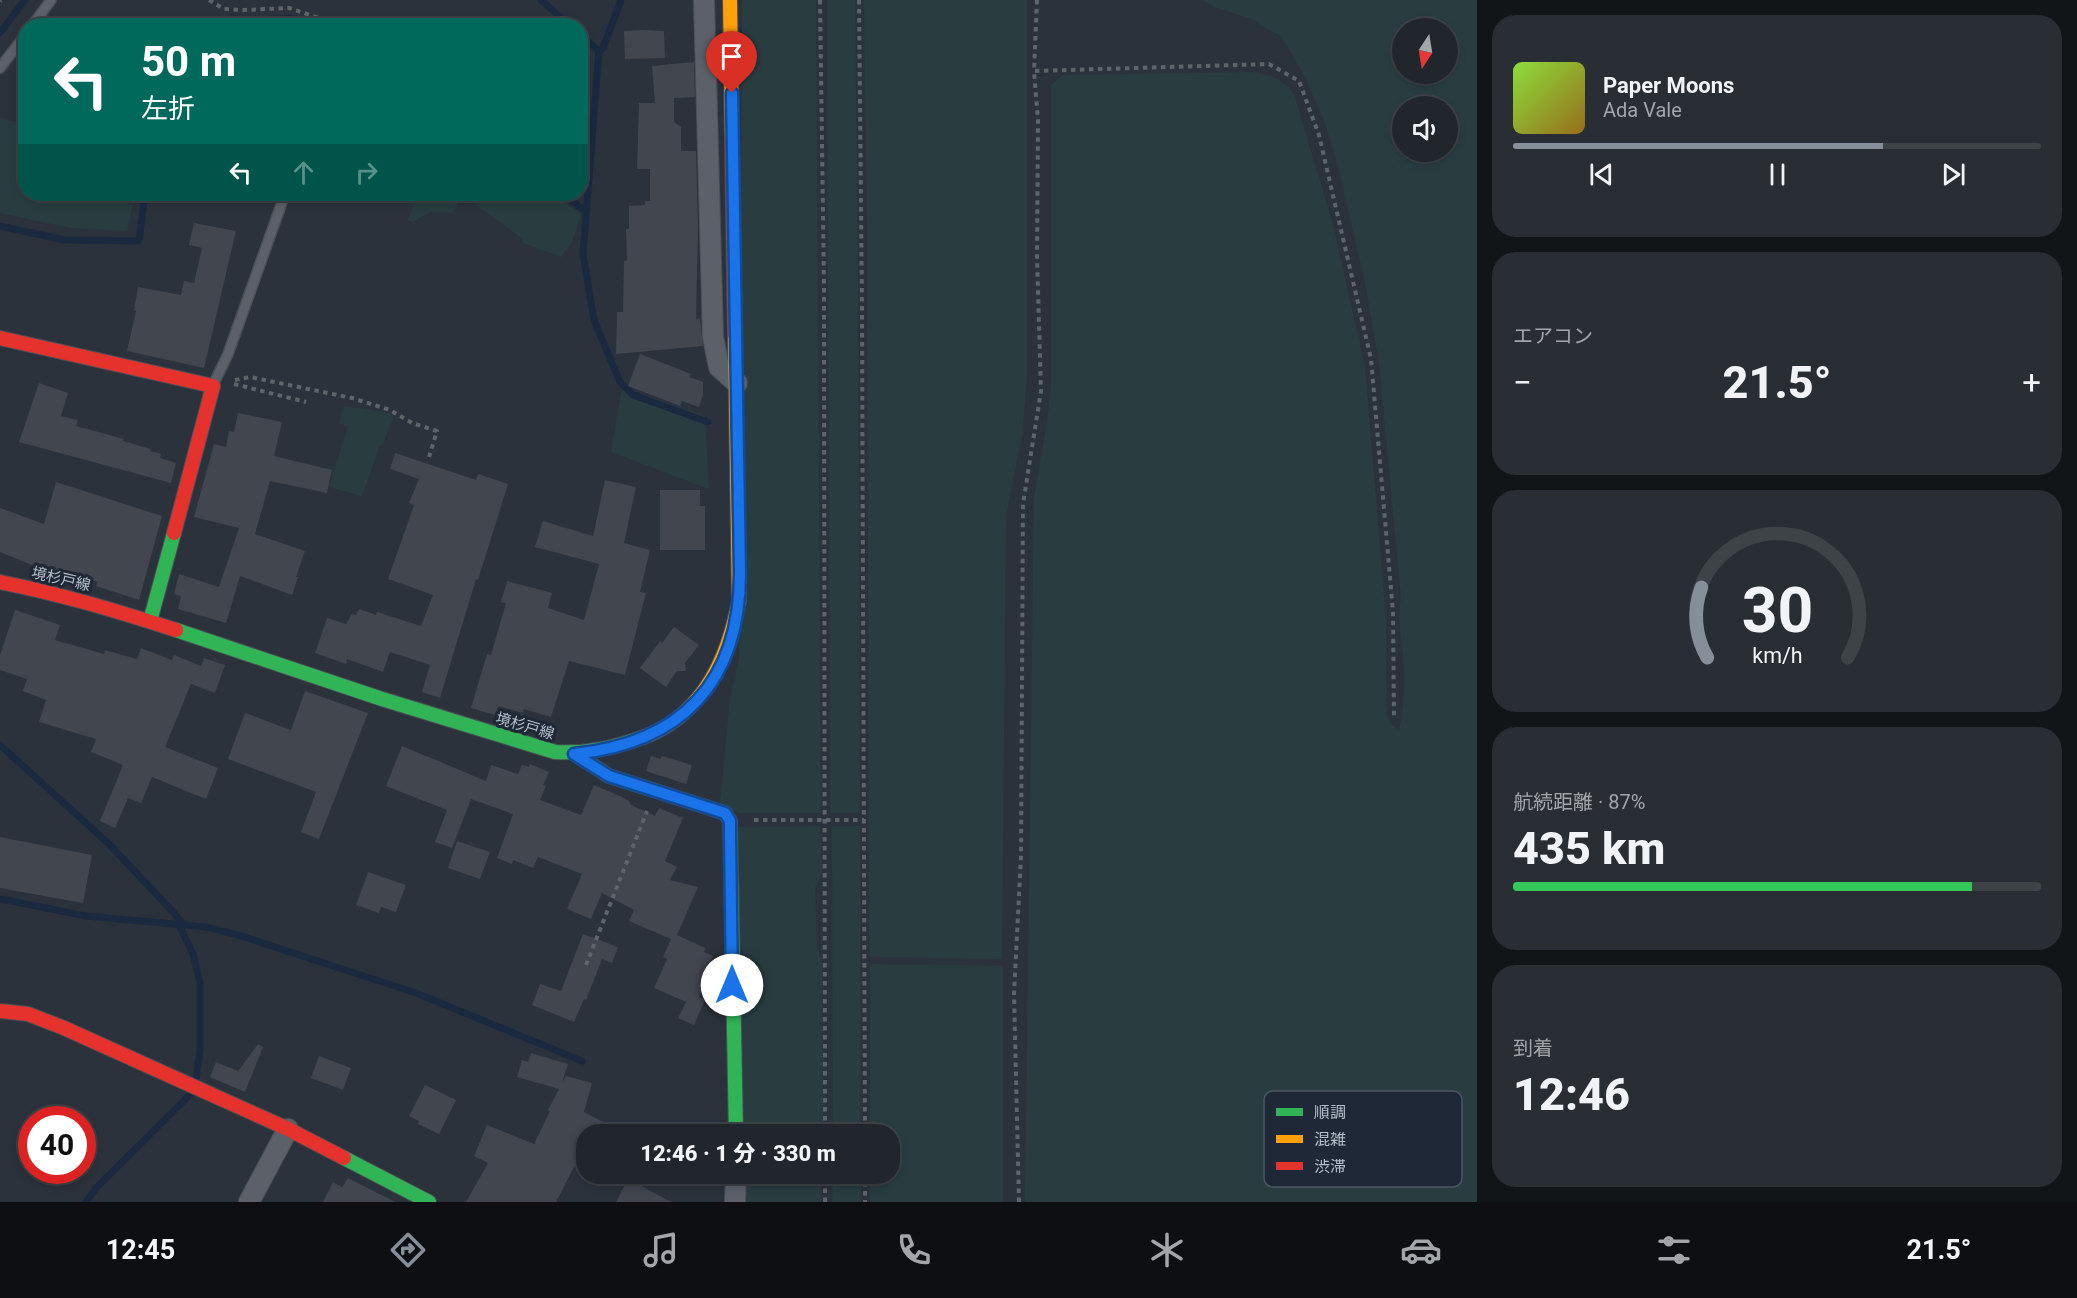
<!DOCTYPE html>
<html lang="ja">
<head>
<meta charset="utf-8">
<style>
	body { margin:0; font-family:Roboto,"Noto Sans JP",sans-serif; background:#292e34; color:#f1f3f6; height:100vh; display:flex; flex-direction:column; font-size:22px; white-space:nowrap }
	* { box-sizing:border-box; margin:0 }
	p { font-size:20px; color:#a2a5a9 }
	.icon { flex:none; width:33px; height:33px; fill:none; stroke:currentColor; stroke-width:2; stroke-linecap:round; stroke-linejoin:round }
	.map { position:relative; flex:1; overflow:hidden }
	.drawer { display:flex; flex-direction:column; gap:15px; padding:15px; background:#121518; width:600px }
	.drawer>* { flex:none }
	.banner { position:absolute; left:18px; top:18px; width:570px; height:183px; border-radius:24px; box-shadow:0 3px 9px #0003,0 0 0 2px #3e4348; background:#00695c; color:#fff; overflow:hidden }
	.needle { width:39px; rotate:192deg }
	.buttons { position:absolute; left:1392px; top:18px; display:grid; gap:12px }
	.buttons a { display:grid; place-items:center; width:66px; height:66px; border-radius:50%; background:#21262c; box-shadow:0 3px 9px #0003,0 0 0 2px #3e4348; font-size:30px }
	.speed { position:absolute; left:18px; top:1106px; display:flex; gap:12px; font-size:30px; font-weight:700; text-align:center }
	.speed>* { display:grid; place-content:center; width:78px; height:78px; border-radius:50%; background:#21262c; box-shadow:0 3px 9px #0003,0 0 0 2px #3e4348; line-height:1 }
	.speed .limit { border:9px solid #d22; background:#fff; color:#111 }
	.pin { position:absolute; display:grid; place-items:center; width:51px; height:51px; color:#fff; margin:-62px -26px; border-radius:50% 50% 50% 0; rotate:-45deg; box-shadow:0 0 6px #0007 }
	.pin .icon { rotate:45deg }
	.me { position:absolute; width:66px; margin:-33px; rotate:0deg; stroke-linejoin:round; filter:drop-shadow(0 0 4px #0008) }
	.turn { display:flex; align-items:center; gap:21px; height:126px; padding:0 24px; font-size:27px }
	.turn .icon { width:78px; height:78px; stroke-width:2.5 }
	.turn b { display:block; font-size:42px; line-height:51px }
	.lanes { display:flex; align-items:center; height:57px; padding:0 24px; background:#0003; justify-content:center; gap:30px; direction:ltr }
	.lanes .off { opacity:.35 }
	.big { font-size:45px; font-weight:800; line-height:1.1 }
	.drawer .tile { flex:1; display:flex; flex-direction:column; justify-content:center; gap:9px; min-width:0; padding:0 21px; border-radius:24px; background:#292e34 }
	.drawer .dial { align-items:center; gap:0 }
	.dial svg { height:156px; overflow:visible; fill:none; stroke:#3e4348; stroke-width:7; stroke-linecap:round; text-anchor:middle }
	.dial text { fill:#f1f3f6; stroke:none }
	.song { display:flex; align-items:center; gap:18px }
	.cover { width:72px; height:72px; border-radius:9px; background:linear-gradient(135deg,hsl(90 70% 55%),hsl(40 70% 35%)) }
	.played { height:6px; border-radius:3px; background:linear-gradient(90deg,#868e99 70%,#3e4348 70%) }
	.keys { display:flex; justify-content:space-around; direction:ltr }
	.heat { display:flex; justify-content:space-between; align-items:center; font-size:33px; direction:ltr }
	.charge { height:9px; border-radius:4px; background:linear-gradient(90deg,#34c759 87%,#3e4348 0) }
	.trip { position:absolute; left:576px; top:1124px; width:324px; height:60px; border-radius:24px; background:#21262c; box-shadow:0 3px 9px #0003,0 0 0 2px #3e4348; font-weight:800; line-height:60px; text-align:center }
	.tab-bar { display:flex; height:96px; justify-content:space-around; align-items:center; background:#0d0f12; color:#a2a5a9 }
	.tab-bar .icon { width:42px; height:42px }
	.tab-bar .active { color:#868e99 }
	.tab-bar b { font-size:27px; color:#f1f3f6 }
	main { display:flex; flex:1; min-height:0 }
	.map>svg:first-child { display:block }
</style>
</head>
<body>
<main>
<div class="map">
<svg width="1477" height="1202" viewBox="0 0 1477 1202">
	<rect width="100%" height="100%" fill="#2c323b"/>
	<path fill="#293d41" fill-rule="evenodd" d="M742,0H816L821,813H738L720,803L730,698L739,659Z
		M827,0H855L858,294L860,813H830Z
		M864,0H1027V377L1022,435L1006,516L1002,959L869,957L867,223Z
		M1203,0H1477V1202H1025L1034,497L1047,422L1051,385V85L1063,75L1252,72C1270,75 1282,78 1294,94L1333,225L1365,367L1386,621L1387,714C1389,721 1391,728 1399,729C1405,709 1405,675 1403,654C1401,635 1397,616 1401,598L1379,362L1365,283L1338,165L1325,123L1304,75L1281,36L1260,25L1254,20L1215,7ZM1402,28H1448V74H1402ZM1402,106H1448V152H1402Z
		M0,119L25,124L26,194H135L127,231L71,228L0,213Z
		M404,194H555L581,215L572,242L561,257L523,243V239L463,195L452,213L431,212L412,222L408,220L413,206L406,199Z
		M622,388L705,416L709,489L611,452Z
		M344,406L384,412L394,415L383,445H380L362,496L329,487L348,426L339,423Z
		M820,826L822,875L815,887L817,950L822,959L823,1134H744L740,984L752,983L739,937L738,827Z
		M832,826H860L861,1134H833Z
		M870,964L1003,966V1202H870V1173H890V1134H870Z
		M744,1173H821V1202H744Z
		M833,1173H861V1202H832Z"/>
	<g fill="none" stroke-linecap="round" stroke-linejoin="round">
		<path stroke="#1b2940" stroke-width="7" d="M541,0L570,26
			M226,26L233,23L289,18L313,26
			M0,33L25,0
			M580,34L599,51L583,254L594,320L620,382L633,395L708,422
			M599,51L603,48L621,0
			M563,194L585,211
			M0,226L64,240L139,241L145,194
			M0,745L109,844L174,913L181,922L180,927L193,954L200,982V1050L196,1080
			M0,899L86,916L206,927L238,935L416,993L582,1061
			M86,1202L96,1188L193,1092"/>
	</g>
	<path fill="#41464f" d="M641,30L664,31L665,58L625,59L624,31Z
		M694,62L695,97L674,98V122L681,127V151H696L698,227L696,319L700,318L703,346L616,354L617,312H623L624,261H627L626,229H629V206L645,205V201H650V169H637L639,103H655L652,66Z
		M194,223L236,231L204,368L127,351L136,311L134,310L138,287L181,295L184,281L194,283L202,248L189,245Z
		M640,354L691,374L689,377L703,382V395L699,407L682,401L680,406L628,386Z
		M39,383L68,393L61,416L78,420L76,426L124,439L123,441L151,449L150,451L161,454L160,458L176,463L171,483L19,442Z
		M238,413L282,422L274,456L332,470L327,493L270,481L255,534L305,551L296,577H298L292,595L240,576L226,623L178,609L181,596L174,594L179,574L219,587L239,528L194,517L214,444L226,447L229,431L234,432Z
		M395,453L476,480L478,474L508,484L478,580L476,579L440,698L422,692L430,665L390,652L383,672L347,659L346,664L315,653L327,618L346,624L352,614L356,615L359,609L376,615L377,612L421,626L433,595L388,579L414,505L409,503L419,479L390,469Z
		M605,480L636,487L624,543L650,550L640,592L646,593L625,675L569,661L551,717L524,709L523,713L498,706L495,715L471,708L487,654L491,655L506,603L501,602L507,581L552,593L548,608L584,620L599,564L535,547L543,521L593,536Z
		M56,482L162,516L139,600L96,586L98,582L39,568L0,552V508L44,524Z
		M660,490H700V506H705V550H660Z
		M15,610L60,625L55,640L104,654L105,650L137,659L141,648L172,660L174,655L201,666L204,658L225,665L215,693L191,684L165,747L218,768L206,799L152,777L141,803L128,798L115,828L100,821L123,765L91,752L96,739L39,722L46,700L23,691L27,679L0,670V655Z
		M674,627L699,645L685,663L686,671H677L666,687L640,668L660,641L662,643Z
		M305,691L368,713L319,839L301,832L316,792L228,759L245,713L291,730Z
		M402,746L486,781L491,765L518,774L522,765L529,767L530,764L549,772L543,785L546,786L540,800L581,815L594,785L620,796L629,801L631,805L655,816L659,808L683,818L665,861L677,867L670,880L698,887L677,935L705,948L704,952L713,956L705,973L709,974L699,997L705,1000L694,1025L678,1018L686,1002L654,988L667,959L663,957L671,939L629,921L634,910L602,893L591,919L567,909L582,874L538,857L533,868L513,860L512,864L497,858L513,814L471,799L452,848L435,842L447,810L386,786Z
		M651,756L660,759L662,756L692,765L686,784L646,771Z
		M0,837L92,855L83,903L0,888Z
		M457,841L490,852L480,879L448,868Z
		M368,872L406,885L396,912L381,907L379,913L356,905Z
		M583,934L618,947L612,963L602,959L586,1000L584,999L574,1022L532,1005L540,984L561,991Z
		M258,1044L263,1047L245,1092L210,1077L216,1062L238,1071Z
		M531,1053L568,1064L562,1083L566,1076L592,1083L584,1112L626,1134H586V1174L574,1167L556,1202H466L488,1163L474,1156L487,1125L534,1144L550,1111L548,1110L559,1089L517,1077L522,1060L528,1062Z
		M319,1056L351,1068L343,1090L311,1078Z
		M425,1085L456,1100L439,1134L418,1124L419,1121L409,1116Z
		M348,1178L395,1202H323L333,1182L342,1187Z
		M628,1179L671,1202H616Z"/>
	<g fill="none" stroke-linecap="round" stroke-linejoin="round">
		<g stroke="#4a4f58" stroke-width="12">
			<path id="lane" d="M32,26L51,0
				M0,68L26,34
				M214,383L228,354L285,194"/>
		</g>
		<g stroke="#4a4f58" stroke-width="22">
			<path id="street" d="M704,0L713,337L719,367L737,383
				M249,1202L288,1129
				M735,1202L736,1173"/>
		</g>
		<g stroke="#4a4f58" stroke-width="16">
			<path id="fast" d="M150,621L174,533
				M176,630L382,699L555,752C589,754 618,747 649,735
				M575,754L609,776L725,813L730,821L736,1134
				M344,1158L429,1202"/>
		</g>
		<g stroke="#4a4f58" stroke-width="16">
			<path id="slow" d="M730,0L732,137
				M649,735C705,711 728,657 739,601L735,335"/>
		</g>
		<g stroke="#4a4f58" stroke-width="16">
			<path id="jam" d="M732,137L735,335
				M0,338L213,386L174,533
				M0,582C61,594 117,611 176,630
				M0,1011L28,1014L64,1028L288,1129L344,1158"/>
		</g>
		<path stroke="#5e646a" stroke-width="4" stroke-dasharray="4.5 4.5" stroke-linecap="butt" d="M209,0L224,9L244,10L289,8L343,26
			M820,0L824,286L825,1134
			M859,0L862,309L865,1134
			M1037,0L1034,71L1269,64L1299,81L1319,135L1371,359L1393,612L1394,718
			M0,1L1,0
			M235,380L250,377L352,398L390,410L412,423L437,431L429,457
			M234,384L306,402
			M754,820H864
			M586,965L647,811
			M865,1173V1202
			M825,1202V1173
			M1019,1202L1014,994L1021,856L1023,504L1041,391L1037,256L1038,120L1034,71"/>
		<use href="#lane" stroke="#5c6169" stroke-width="9"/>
		<use href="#street" stroke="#5c6169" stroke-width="20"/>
		<use href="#fast" stroke="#30b455" stroke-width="14"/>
		<use href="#slow" stroke="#ff9f0a" stroke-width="14"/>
		<use href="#jam" stroke="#e5322d" stroke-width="14"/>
	</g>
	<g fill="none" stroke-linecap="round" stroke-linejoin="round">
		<g stroke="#114b97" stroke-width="15">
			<path id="route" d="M732,93L740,573C740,682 682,743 574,754L609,776L725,813L730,821V835L732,985"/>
		</g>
		<use href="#route" stroke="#1a73e8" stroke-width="10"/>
	</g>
	<g text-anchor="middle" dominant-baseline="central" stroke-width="6" stroke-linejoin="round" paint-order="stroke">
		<g font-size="15" fill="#b7bfcb" stroke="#1f2836">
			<text transform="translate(61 579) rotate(13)">境杉戸線</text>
			<text transform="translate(525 726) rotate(16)">境杉戸線</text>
		</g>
	</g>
	<rect x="1264" y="1091" width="198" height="96" rx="9" fill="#1f2836" stroke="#4d5563" stroke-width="1.5"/>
	<rect x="1276" y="1108" width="27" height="8" fill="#30b455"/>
	<rect x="1276" y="1135" width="27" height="8" fill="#ff9f0a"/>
	<rect x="1276" y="1162" width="27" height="8" fill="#e5322d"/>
	<g font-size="16" fill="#b7bfcb">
		<text x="1314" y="1118">順調</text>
		<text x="1314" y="1145">混雑</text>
		<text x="1314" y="1172">渋滞</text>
	</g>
</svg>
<div class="buttons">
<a><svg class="needle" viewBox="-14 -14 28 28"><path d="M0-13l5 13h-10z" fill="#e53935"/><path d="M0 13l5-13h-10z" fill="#a2a5a9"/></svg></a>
<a><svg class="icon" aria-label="sound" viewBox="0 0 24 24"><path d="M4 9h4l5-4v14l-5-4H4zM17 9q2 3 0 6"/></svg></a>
</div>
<div class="speed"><div class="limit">40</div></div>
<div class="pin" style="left:732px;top:93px;background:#d93025"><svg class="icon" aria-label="arrive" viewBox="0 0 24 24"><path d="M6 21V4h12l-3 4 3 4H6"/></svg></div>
<svg class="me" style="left:732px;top:985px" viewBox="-20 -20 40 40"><circle r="19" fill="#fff"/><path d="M0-13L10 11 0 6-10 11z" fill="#1a73e8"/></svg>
<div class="trip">12:46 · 1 分 · 330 m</div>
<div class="banner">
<div class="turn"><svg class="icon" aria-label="left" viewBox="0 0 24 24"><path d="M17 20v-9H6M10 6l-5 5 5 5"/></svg><div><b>50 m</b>左折</div></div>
<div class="lanes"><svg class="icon" aria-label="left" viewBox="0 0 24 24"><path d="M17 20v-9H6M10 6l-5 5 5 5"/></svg><svg class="icon off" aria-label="ahead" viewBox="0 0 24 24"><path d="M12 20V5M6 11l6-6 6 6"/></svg><svg class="icon off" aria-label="right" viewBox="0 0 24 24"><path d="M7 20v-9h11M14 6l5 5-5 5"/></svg></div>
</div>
</div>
<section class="drawer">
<div class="tile">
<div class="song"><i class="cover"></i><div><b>Paper Moons</b><p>Ada Vale</p></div></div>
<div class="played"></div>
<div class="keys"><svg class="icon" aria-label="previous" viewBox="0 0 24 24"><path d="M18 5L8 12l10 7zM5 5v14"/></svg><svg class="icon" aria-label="pause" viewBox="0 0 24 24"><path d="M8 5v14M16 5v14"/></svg><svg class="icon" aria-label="next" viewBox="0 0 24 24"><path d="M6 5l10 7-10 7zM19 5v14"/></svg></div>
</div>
<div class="tile"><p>エアコン</p>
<div class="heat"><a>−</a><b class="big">21.5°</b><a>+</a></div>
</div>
<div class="tile dial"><svg viewBox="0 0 100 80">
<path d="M14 69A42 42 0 1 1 86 69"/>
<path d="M14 69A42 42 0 0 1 11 33" stroke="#868e99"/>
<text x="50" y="56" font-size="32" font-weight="700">30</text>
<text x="50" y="72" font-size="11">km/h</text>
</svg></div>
<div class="tile"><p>航続距離 · 87%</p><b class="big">435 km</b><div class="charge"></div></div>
<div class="tile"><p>到着</p><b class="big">12:46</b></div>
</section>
</main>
<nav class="tab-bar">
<b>12:45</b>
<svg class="icon active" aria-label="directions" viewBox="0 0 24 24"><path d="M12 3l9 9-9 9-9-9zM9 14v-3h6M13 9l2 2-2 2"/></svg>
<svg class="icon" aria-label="music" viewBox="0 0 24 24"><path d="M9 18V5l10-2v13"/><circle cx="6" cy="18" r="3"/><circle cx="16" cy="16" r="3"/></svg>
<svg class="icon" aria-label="phone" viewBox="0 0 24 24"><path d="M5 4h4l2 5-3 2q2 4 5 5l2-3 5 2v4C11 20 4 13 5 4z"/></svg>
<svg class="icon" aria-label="climate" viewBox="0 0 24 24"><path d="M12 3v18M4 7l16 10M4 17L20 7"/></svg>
<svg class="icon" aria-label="car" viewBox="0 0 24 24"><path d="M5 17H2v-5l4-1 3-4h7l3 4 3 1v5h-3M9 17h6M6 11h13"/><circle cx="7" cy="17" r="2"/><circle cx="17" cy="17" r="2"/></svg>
<svg class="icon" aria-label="filters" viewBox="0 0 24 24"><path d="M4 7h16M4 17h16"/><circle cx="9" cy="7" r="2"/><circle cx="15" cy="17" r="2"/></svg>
<b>21.5°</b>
</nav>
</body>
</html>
